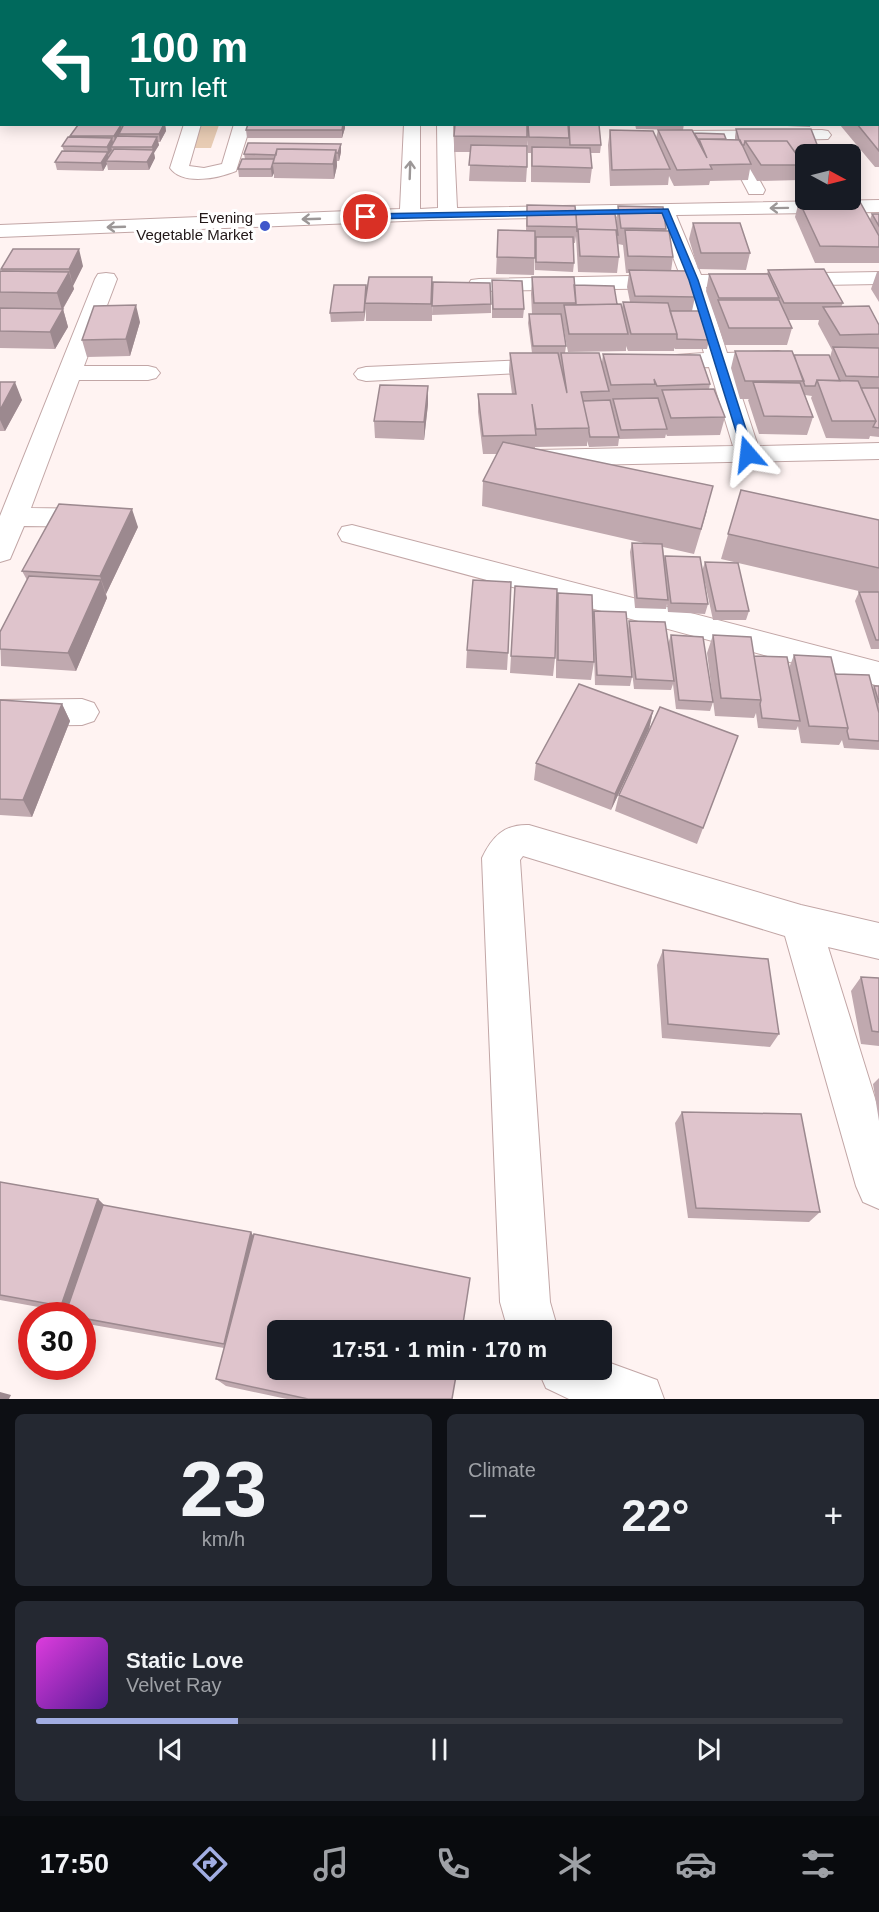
<!DOCTYPE html>
<html lang="en">
<head>
<meta charset="utf-8">
<style>
	body { margin:0; font-family:Arial,sans-serif; background:#242831; color:#f1f3f6; height:100vh; display:flex; flex-direction:column; font-size:22px; white-space:nowrap }
	* { box-sizing:border-box; margin:0 }
	p { font-size:20px; color:#9ea1a6 }
	.icon { flex:none; width:33px; height:33px; fill:none; stroke:currentColor; stroke-width:2; stroke-linecap:round; stroke-linejoin:round }
	.map { position:relative; height:1399px; overflow:hidden }
	.side { display:flex; flex-direction:column; gap:15px; padding:15px; background:#0d0f14; flex:1 }
	.side>* { flex:none }
	.banner { position:absolute; left:0px; top:0px; width:879px; height:126px; box-shadow:0 3px 15px #0003; background:#00695c; color:#fff; overflow:hidden }
	.needle { width:39px; rotate:97deg }
	.fabs { position:absolute; left:795px; top:144px; display:grid; gap:12px }
	.fabs a { display:grid; place-items:center; width:66px; height:66px; border-radius:9px; background:#171b24; box-shadow:0 3px 15px #0003; font-size:30px }
	.speed { position:absolute; left:18px; top:1302px; display:flex; gap:12px; font-size:30px; font-weight:700; text-align:center }
	.speed>* { display:grid; place-content:center; width:78px; height:78px; border-radius:50%; background:#171b24; box-shadow:0 3px 15px #0003; line-height:1 }
	.speed .limit { border:9px solid #d22; background:#fff; color:#111 }
	.pin { position:absolute; display:grid; place-items:center; width:51px; height:51px; color:#fff; margin:-26px; border:3px solid #fff; border-radius:50%; box-shadow:0 2px 6px #0007 }
	.me { position:absolute; width:66px; margin:-33px; rotate:343deg; stroke-linejoin:round; filter:drop-shadow(0 0 4px #0008) }
	.turn { display:flex; align-items:center; gap:21px; height:126px; padding:0 30px; font-size:27px }
	.turn .icon { width:78px; height:78px; stroke-width:2.5 }
	.turn b { display:block; font-size:42px; line-height:51px }
	.big { font-size:45px; font-weight:800; line-height:1.1 }
	.side .tile { flex:1; display:flex; flex-direction:column; justify-content:center; gap:9px; min-width:0; padding:0 21px; border-radius:9px; background:#242831 }
	.side .dial { align-items:center; gap:0 }
	.dial b { font-size:78px; line-height:1 }
	.song { display:flex; align-items:center; gap:18px }
	.cover { width:72px; height:72px; border-radius:9px; background:linear-gradient(135deg,hsl(300 70% 55%),hsl(270 70% 35%)) }
	.played { height:6px; border-radius:3px; background:linear-gradient(90deg,#a1ade2 25%,#363941 25%) }
	.keys { display:flex; justify-content:space-around; direction:ltr }
	.heat { display:flex; justify-content:space-between; align-items:center; font-size:33px; direction:ltr }
	.side .tiles { flex:1; display:grid; gap:15px; grid-template-columns:1fr 1fr }
	.tile:last-child { grid-column:span 2 }
	.trip { position:absolute; left:267px; top:1320px; width:345px; height:60px; border-radius:9px; background:#171b24; box-shadow:0 3px 15px #0003; font-weight:800; line-height:60px; text-align:center }
	.menu { display:flex; height:96px; justify-content:space-around; align-items:center; background:#090b0e; color:#9ea1a6 }
	.menu .icon { width:42px; height:42px }
	.menu .active { color:#a1ade2 }
	.menu b { font-size:27px; color:#f1f3f6 }
	.map>svg:first-child { display:block }
</style>
</head>
<body>
<div class="map">
<svg width="879" height="1399" viewBox="0 0 879 1399">
	<rect width="100%" height="100%" fill="#fff3f2"/>
	<path fill="#e8ccb4" d="M188,125H219L211,148H177Z"/>
	<g fill="none" stroke-linecap="round" stroke-linejoin="round">
		<g stroke="#c2a6a6" stroke-width="2">
			<path id="minor" d="M62,0H76L62,2Z
				M297,0H311V2H297Z
				M383,0H397V2H383Z
				M415,0H429V2H415Z
				M519,0H533V2H519Z
				M580,0H594V2H581Z
				M878,14H879V24H878Z
				M878,43H879V52H878Z
				M2,92V105H0V93Z
				M184,124H201L189,166L204,168L222,164L234,124H251L236,171C219,178 183,186 170,168Z
				M404,124H420V209L438,208L437,124H453L457,208L879,200V212L676,215L701,275L879,272V284L706,287L727,353L778,351L786,353L790,358L786,363L732,367L758,446L879,443V459L537,466L528,464L524,458L528,452L537,450L733,446L709,367L656,369L648,367L644,362L648,357L704,353L684,288L479,291L471,290L468,285L471,280L479,279L680,275L657,216L429,220L0,237V225L400,209Z
				M822,130L828,131L831,135L828,139L738,141L765,190L763,194H749L747,190L721,141H681L675,140L672,136L675,132L681,131Z
				M106,273L114,274L117,279L84,366H148L156,368L160,373L156,378L148,380H79L31,508L96,509L106,512L110,518L106,524L96,527L24,526L10,559L0,562V516L95,279L98,274Z
				M553,359L561,361L565,366L561,371L366,381L358,379L354,374L358,369L366,367Z
				M352,525L879,662V686L342,541L338,534L342,527Z
				M82,699L94,703L99,712L94,721L82,725L0,726V700Z
				M529,825L801,905L879,923V959L828,947L879,1111V1209L863,1202L856,1186L785,936L523,856L520,860L550,1302L558,1330H508L500,1302L482,858C492,837 504,824 529,825Z
				M602,1360L657,1380L664,1399H569L546,1388L538,1370H602Z"/>
		</g>
		<use href="#minor" fill="#fff" fill-rule="evenodd"/>
	</g>
	<path fill="#c0a9af" d="M153,0H258V2H151Z
		M609,0H693L692,2H609Z
		M738,0H787V2H739Z
		M878,81L879,83V167H875L840,125L878,124Z
		M78,124H165L166,131L160,142H158L159,145L154,153L155,158L149,170H108L107,164L103,171L57,170L55,162L64,151L62,146L71,137L70,136Z
		M455,124H599L601,145L600,153H591L592,168L590,183L531,182V153H528L527,140V167L526,182L469,181L471,152H454V136Z
		M635,124H684L683,130L694,133L726,139L735,140V137L736,129L806,154V175H801L800,180L757,181L750,169L748,180L710,181L709,185L674,186L669,176L668,185L610,186L608,145L610,130L656,138L658,130H681L636,129Z
		M735,124H779L778,125Z
		M786,124H811L810,127L787,126Z
		M345,128L342,138H247L246,130Z
		M341,152L339,161H337V166L334,179L274,178V173L272,177H239L238,169L245,159L244,154Z
		M799,201L870,219L872,214H879V263H815L795,217Z
		M527,205L576,213L616,222L618,206L666,229L673,257L671,271L695,297L692,311L709,340L707,349H675L674,348V351H628L626,346V351L568,352L562,320L566,346L565,353L602,362L603,354L710,384L709,389L725,417L720,435L667,436L666,434L665,438L619,439L618,446L589,447L587,441V446L535,447V449L707,511L694,554L663,547L664,559L665,556L702,571L705,562L749,611L746,620H713L704,578L708,604L705,614L668,612L667,604L666,609L635,608L630,552L632,543L648,544L482,506L483,481L497,454H483L478,412V394H512L509,371L510,353H532L528,323L529,314H532L531,294L532,277L574,285L617,304L622,308L623,302H630L627,287L629,273H626L623,245L618,244V238L619,257L617,273L578,272L576,236L575,243H573L574,263L573,272L535,270V242L534,275L496,274L498,230H526Z
		M693,223L750,253L746,270L698,269L689,239Z
		M83,266L73,286L74,289L63,309L68,327L55,349L0,348V271H2L1,269Z
		M768,270L843,303L841,307L879,325V437L870,436L869,439L826,438L811,398L812,396L805,395L813,417L807,435L759,434L748,400L749,399H740L731,368L735,351L830,357L832,350L818,324L819,320H789L792,328L787,345H725L706,291L709,274H767Z
		M877,272H879V302L871,289Z
		M432,277V321H366V309L364,321L331,322L330,313L366,285L367,291Z
		M492,280L524,309L523,318H492Z
		M433,282L491,304V313L432,315Z
		M140,322L130,356L87,357L82,340Z
		M0,382L22,400L5,431H0Z
		M428,404L424,440L375,438L374,421Z
		M741,490L879,520V649H871L855,601L859,592H863L721,559Z
		M138,527L106,594L107,598L76,671L1,666L0,632L27,580L22,571Z
		M515,586L556,605L558,593L593,616L594,611L628,629L629,621L668,644L671,635L713,702L710,711L676,709L673,684L671,690L634,689L630,653L632,677L630,686L595,685L594,654V662L591,680L556,678V635L555,658L553,676L510,673Z
		M713,635L754,656L789,668L794,655L873,689L874,686H879V750L844,748L842,740L839,745L801,743L798,726L796,730L758,728L756,713L754,718L715,716L707,653Z
		M467,650L508,653L507,670L466,668Z
		M0,700L62,704L70,721L32,817L0,815Z
		M653,711L649,729L611,810L534,780L536,763Z
		M738,736L697,844L615,811L619,795Z
		M663,950L779,1034L770,1047L662,1038L657,965Z
		M861,977L879,978V1046L861,1044L851,991Z
		M879,1078V1121L873,1084Z
		M682,1112L820,1212L809,1222L688,1218L675,1123Z
		M0,1182L98,1199L105,1206L251,1232L254,1237L453,1399H287L226,1386L216,1379L224,1348L82,1323V1316H66L65,1315L66,1312L0,1300Z"/>
	<path fill="#9c898f" d="M119,124H123L121,127L123,133L119,134L120,138L116,144L114,136L120,127Z
		M162,124H165L166,131L160,142L159,134Z
		M343,124H345V128L342,138V130Z
		M157,137L159,145L154,153L155,158L149,170L147,162L153,152L152,147Z
		M112,138L114,146L111,147L112,150L108,155L110,160L106,161L107,164L103,171L101,163L108,152L107,147Z
		M341,144V152L339,161L338,153Z
		M336,150L337,166L334,179L333,164Z
		M273,165L274,173L272,177L271,169Z
		M79,249L83,266L73,286L69,269Z
		M69,272L74,289L62,310L57,293Z
		M366,285L367,294L365,303L364,321V312Z
		M136,305L140,322L130,356L126,339Z
		M63,309L68,327L55,349L50,332Z
		M15,382L22,400L5,431L0,420V410Z
		M428,386V404L424,440V422Z
		M132,509L138,527L106,594L100,576Z
		M101,580L107,598L76,671L68,653Z
		M62,704L70,721L32,817L23,800Z
		M653,711L649,729L611,810L615,794Z
		M98,1199L108,1209L73,1313L61,1306Z
		M251,1232L256,1241L231,1350L224,1344Z
		M0,1392L11,1395L9,1399H0Z"/>
	<path fill="#dfc4cc" stroke="#9c898f" stroke-width="1.5" d="M153,0H188L187,2H151Z
		M219,0H257V2H218Z
		M267,0H301V2H266Z
		M308,0H338L337,2H308Z
		M342,0H370L369,2H342Z
		M483,0H522V2H483Z
		M534,0H578L579,2H534Z
		M878,81L879,83V96H878Z
		M878,109H879V151L857,124H878Z
		M124,124H164L159,134H119Z
		M248,124H343L342,130H246Z
		M455,124H527V137L454,136Z
		M528,124H568L569,138L529,137Z
		M569,124L599,125L601,145H570Z
		M78,125H121L114,136H70Z
		M736,129H811L818,147H824L828,154H806V167H804V165L787,141H745L744,145H742L739,140Z
		M610,130L653,131L670,169L612,170Z
		M658,130H692L707,158L699,139L740,140L751,164L710,165L712,169L677,170Z
		M694,133L724,134L726,139H699V141Z
		M117,136L157,137L152,147H111Z
		M68,137L112,138L107,147L62,146Z
		M745,141H787L804,165H761Z
		M248,143L341,144L338,153H336V150L293,149H277L276,155L244,154Z
		M471,145L527,146V167L469,165Z
		M532,147L590,148L592,168L532,166Z
		M114,149L154,150L147,162L106,161Z
		M277,149L336,150L333,164L273,163Z
		M62,151L108,152L101,163L55,162Z
		M242,159H274L271,169H238Z
		M799,201L860,202L879,236V247L820,246Z
		M527,205L575,206L577,227L527,226Z
		M618,206L663,207L666,229L621,228Z
		M576,213L615,214L618,235H617L616,230L578,229L577,232Z
		M872,214H879V226Z
		M693,223H740L750,253H701Z
		M578,229L616,230L619,257L580,256Z
		M498,230L535,231V258L497,257Z
		M625,230L669,231L673,257L628,256Z
		M536,237H573L574,263L536,262Z
		M13,249H79L69,269H1Z
		M824,269L843,303H784L768,270Z
		M629,270L688,271L695,297L635,296Z
		M0,271L69,272L57,293L0,292Z
		M709,274H768L779,298H719Z
		M369,277H432L431,304L365,303Z
		M532,277H574L576,303H534Z
		M492,280L522,281L524,309H493Z
		M433,282L490,283L491,304L432,306Z
		M334,285H366L364,312L330,313Z
		M574,285L614,286L617,304L576,305Z
		M718,300H779L792,328H729Z
		M623,302L668,303L677,334H631Z
		M621,304L628,334H569L564,305Z
		M136,305L126,339L82,340L94,306Z
		M869,306L879,325V334L840,335L823,307Z
		M0,308L63,309L50,332L0,331Z
		M670,311H700L709,340L677,339V334Z
		M529,314H561L566,346H533Z
		M833,347L879,348V377L846,376Z
		M735,351H792L804,381H745Z
		M510,353H558L567,393L561,353H599L609,391L581,392L589,428L536,429L532,404L536,435L483,436L478,394H516Z
		M603,354L700,355L710,384L657,386L654,379L655,384L611,385Z
		M794,355H829L840,381L817,380L815,386H805Z
		M817,380L858,381L876,421H832Z
		M0,382H15L0,410Z
		M753,382L800,383L813,417L764,416Z
		M380,385L428,386L424,422L374,421Z
		M861,388H879V428L873,427L876,421Z
		M714,389L725,417L671,418L662,390Z
		M658,398L667,429L621,430L613,399Z
		M610,400L619,437H590L589,432V428L583,401Z
		M503,442L713,486L701,529L483,481Z
		M741,490L879,520V568L728,534Z
		M59,504L132,509L100,576L22,571Z
		M632,543L662,544L668,600L637,598Z
		M665,556L700,557L708,604L671,603Z
		M705,562L738,563L749,611H716Z
		M29,576L101,580L68,653L0,649V632Z
		M473,580L511,582L508,653L467,650Z
		M515,586L557,589L555,658L511,656Z
		M859,592H879V640H876Z
		M558,593L592,595L594,662L558,660Z
		M594,611L626,612L632,677L597,675Z
		M629,621L665,622L674,681L636,679Z
		M671,635L703,637L713,702L679,700Z
		M713,635L751,637L761,700L721,698Z
		M794,655L831,657L848,728L809,726Z
		M754,656L787,657L800,721L762,718L760,704L761,700Z
		M835,674L869,675L879,713V741L849,739L847,731L848,728Z
		M579,684L653,711L615,794L536,763Z
		M874,686H879V703Z
		M0,700L62,704L23,800L0,799Z
		M660,707L738,736L703,828L619,795Z
		M663,950L768,959L779,1034L668,1024Z
		M861,977L879,978V1032L872,1031Z
		M682,1112L801,1114L820,1212L696,1208Z
		M0,1182L98,1199L61,1306L0,1295Z
		M103,1205L251,1232L224,1344L82,1318V1316L65,1315Z
		M254,1234L470,1278L462,1330H278V1370H457L452,1399H308L216,1379Z"/>
	<defs><path id="oneway-shaft" d="M-6 0H5M1.5-3L5.5 0L1.5 3" fill="none" stroke-width="1.6" stroke-linecap="round" stroke-linejoin="round" transform="scale(1.5)"/></defs>
	<g stroke="#9c9797">
		<use href="#oneway-shaft" transform="translate(410 170) rotate(-88)"/>
		<use href="#oneway-shaft" transform="translate(779 208) rotate(179)"/>
		<use href="#oneway-shaft" transform="translate(311 219) rotate(178)"/>
		<use href="#oneway-shaft" transform="translate(116 227) rotate(178)"/>
	</g>
	<path fill="#1a73e8" stroke="#114b97" stroke-width="1.5" d="M668,209L698,280L754,454L752,456H744L743,454L689,280L662,213L366,219L362,217L366,214Z"/>
	<circle fill="#3f57ca" stroke="#fff" stroke-width="2" cx="265" cy="226" r="6"/>
	<g text-anchor="middle" dominant-baseline="central" stroke-width="6" stroke-linejoin="round" paint-order="stroke">
		<g font-size="15" fill="#221818" stroke="#fff" text-anchor="end">
			<text x="253" y="217">Evening<tspan x="253" dy="17">Vegetable Market</tspan></text>
		</g>
	</g>
</svg>
<div class="fabs">
<a><svg class="needle" viewBox="-14 -14 28 28"><path d="M0-13l5 13h-10z" fill="#e53935"/><path d="M0 13l5-13h-10z" fill="#9ea1a6"/></svg></a>
</div>
<div class="speed"><div class="limit">30</div></div>
<div class="pin" style="left:366px;top:217px;background:#d93025"><svg class="icon" aria-label="arrive" viewBox="0 0 24 24"><path d="M6 21V4h12l-3 4 3 4H6"/></svg></div>
<svg class="me" style="left:748px;top:454px" viewBox="-20 -20 40 40"><path d="M0-17L14 15 0 8-14 15z" fill="#1a73e8" stroke="#fff" stroke-width="4"/></svg>
<div class="trip">17:51 · 1 min · 170 m</div>
<div class="banner">
<div class="turn"><svg class="icon" aria-label="left" viewBox="0 0 24 24"><path d="M17 20v-9H6M10 6l-5 5 5 5"/></svg><div><b>100 m</b>Turn left</div></div>
</div>
</div>
<section class="side">
<div class="tiles">
<div class="tile dial"><b>23</b><p>km/h</p></div>
<div class="tile"><p>Climate</p>
<div class="heat"><a>−</a><b class="big">22°</b><a>+</a></div>
</div>
<div class="tile">
<div class="song"><i class="cover"></i><div><b>Static Love</b><p>Velvet Ray</p></div></div>
<div class="played"></div>
<div class="keys"><svg class="icon" aria-label="previous" viewBox="0 0 24 24"><path d="M18 5L8 12l10 7zM5 5v14"/></svg><svg class="icon" aria-label="pause" viewBox="0 0 24 24"><path d="M8 5v14M16 5v14"/></svg><svg class="icon" aria-label="next" viewBox="0 0 24 24"><path d="M6 5l10 7-10 7zM19 5v14"/></svg></div>
</div>
</div>
</section>
<nav class="menu">
<b>17:50</b>
<svg class="icon active" aria-label="directions" viewBox="0 0 24 24"><path d="M12 3l9 9-9 9-9-9zM9 14v-3h6M13 9l2 2-2 2"/></svg>
<svg class="icon" aria-label="music" viewBox="0 0 24 24"><path d="M9 18V5l10-2v13"/><circle cx="6" cy="18" r="3"/><circle cx="16" cy="16" r="3"/></svg>
<svg class="icon" aria-label="phone" viewBox="0 0 24 24"><path d="M5 4h4l2 5-3 2q2 4 5 5l2-3 5 2v4C11 20 4 13 5 4z"/></svg>
<svg class="icon" aria-label="climate" viewBox="0 0 24 24"><path d="M12 3v18M4 7l16 10M4 17L20 7"/></svg>
<svg class="icon" aria-label="car" viewBox="0 0 24 24"><path d="M5 17H2v-5l4-1 3-4h7l3 4 3 1v5h-3M9 17h6M6 11h13"/><circle cx="7" cy="17" r="2"/><circle cx="17" cy="17" r="2"/></svg>
<svg class="icon" aria-label="filters" viewBox="0 0 24 24"><path d="M4 7h16M4 17h16"/><circle cx="9" cy="7" r="2"/><circle cx="15" cy="17" r="2"/></svg>
</nav>
</body>
</html>
